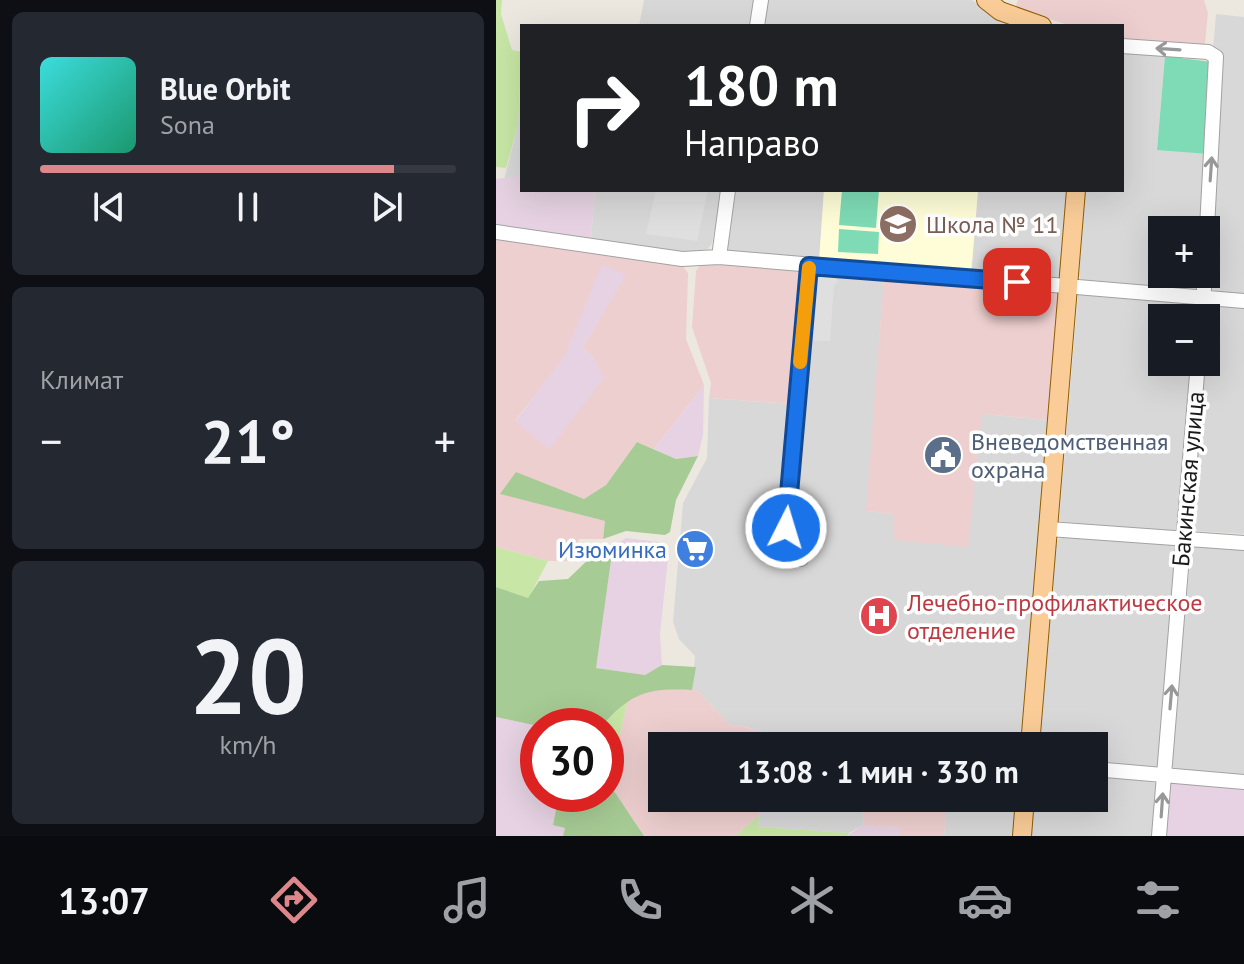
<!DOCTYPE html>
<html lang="ru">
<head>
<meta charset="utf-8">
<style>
	body { margin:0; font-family:"PT Sans",sans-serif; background:#242831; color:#f1f3f6; height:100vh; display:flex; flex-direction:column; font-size:30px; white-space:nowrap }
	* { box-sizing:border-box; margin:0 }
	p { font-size:26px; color:#9ea1a6 }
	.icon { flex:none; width:44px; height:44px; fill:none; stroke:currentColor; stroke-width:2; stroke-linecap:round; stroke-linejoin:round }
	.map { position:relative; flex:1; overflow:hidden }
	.side { display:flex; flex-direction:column; gap:12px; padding:12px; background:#0d0f14; width:496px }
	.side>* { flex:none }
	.banner { position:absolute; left:24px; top:24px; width:604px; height:168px; border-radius:0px; box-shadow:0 8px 32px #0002; background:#202124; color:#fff; overflow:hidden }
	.fabs { position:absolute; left:652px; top:216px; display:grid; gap:16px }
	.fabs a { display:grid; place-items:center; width:72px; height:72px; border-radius:0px; background:#171b24; box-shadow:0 8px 32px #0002; font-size:40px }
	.speed { position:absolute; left:24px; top:708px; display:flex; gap:16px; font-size:40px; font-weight:700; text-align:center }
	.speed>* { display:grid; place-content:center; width:104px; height:104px; border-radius:50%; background:#171b24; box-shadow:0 8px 32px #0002; line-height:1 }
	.speed .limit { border:12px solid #d22; background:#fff; color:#111 }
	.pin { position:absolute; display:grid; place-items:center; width:68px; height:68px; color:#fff; margin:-34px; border-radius:16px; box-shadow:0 4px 12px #0006 }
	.me { position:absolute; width:88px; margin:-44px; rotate:5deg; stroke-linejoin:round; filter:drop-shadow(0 0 6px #0008) }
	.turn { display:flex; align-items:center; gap:28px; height:168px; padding:0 32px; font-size:36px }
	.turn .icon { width:104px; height:104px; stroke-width:2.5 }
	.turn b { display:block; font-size:56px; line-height:68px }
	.big { font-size:60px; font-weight:700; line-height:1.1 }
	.side .widget { flex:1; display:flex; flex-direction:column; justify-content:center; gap:12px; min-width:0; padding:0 28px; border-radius:12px; background:#242831 }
	.side .dial { align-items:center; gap:0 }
	.dial b { font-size:104px; line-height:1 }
	.song { display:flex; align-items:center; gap:24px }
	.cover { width:96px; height:96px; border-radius:12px; background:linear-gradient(135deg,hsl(180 70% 55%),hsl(160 70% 35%)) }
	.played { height:8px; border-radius:4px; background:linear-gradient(90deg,#dc878b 85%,#363941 85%) }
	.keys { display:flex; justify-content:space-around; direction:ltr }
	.heat { display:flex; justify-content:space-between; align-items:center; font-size:44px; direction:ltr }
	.trip { position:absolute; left:152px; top:732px; width:460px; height:80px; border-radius:0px; background:#171b24; box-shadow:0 8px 32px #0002; font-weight:700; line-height:80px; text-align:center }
	.tab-bar { display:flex; height:128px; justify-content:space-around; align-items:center; background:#090b0e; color:#9ea1a6 }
	.tab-bar .icon { width:56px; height:56px }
	.tab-bar .current { color:#dc878b }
	.tab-bar b { font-size:36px; color:#f1f3f6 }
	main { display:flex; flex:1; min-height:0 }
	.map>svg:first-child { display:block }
</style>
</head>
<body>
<main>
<section class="side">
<div class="widget">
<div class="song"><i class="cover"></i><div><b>Blue Orbit</b><p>Sona</p></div></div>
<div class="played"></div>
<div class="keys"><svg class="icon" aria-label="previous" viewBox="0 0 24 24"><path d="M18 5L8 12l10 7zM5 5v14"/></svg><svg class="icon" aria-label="pause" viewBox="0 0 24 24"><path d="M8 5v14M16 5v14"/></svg><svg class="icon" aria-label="next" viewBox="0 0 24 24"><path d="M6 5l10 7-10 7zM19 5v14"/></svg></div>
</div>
<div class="widget"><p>Климат</p>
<div class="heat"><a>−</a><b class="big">21°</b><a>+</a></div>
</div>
<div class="widget dial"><b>20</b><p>km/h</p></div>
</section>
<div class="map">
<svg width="748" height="836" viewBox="0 0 748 836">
	<rect width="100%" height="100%" fill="#ece8e0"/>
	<path fill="#d9d8d8" d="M148,0H259L255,26H143Z
		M272,0H476L500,19L525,26H269Z
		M720,14L748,17V297L713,289L726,66L717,49Z
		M626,53L669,56L661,149L712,154L707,230H666V274H704L701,290L696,292L586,282L583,276L589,190H626Z
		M26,54V176L8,180L22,125Z
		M99,190H227L216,243L212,249L185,254L95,239Z
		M237,190H328L323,262L236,255L229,248Z
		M482,190H575L565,280L475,275Z
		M307,270L388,276L371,511L398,514L486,414L554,420L528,746H415L271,734L245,725L235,726L201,690H196L199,656L183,639L177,622L187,503L211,458L213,398L297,404Z
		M582,294L697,302L702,306V318H666V362H698L681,534L563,521Z
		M717,304L748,306V534L702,531L694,521L706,362H710V318L712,306Z
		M566,536L681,545L664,763L660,767L598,763V746H541L559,543Z
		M700,546L748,550V776L678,770L675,764L695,552Z
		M598,774L660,783L658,836H534L538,798H598Z
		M265,798H369L367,825L353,833L262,827Z
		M452,798H523L520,836H448Z"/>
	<path fill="#eecfcf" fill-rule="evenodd" d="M522,0H708L712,13L709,43L704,46L626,42V26H575L519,8Z
		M0,238L185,264L192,273L190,339L208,385L158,449L141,442L110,485L88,499L70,494H5L109,521L107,539H83L80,561H52L0,547ZM106,265L129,275L87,348L98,358L19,421L70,355Z
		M218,263L307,270L297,404L213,398L215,383L196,327L200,271L205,264Z
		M388,276L564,292L554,420L486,414L472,547L397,540L398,514L370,511Z
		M159,688L201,690L235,726L244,725L271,734L270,746H166V798H265L263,816L239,836H148L113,784L132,699Z
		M369,798H452L448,836H404V828L367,825Z"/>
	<path fill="#e6d2e2" d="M26,176V190H99L95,239L0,226V179Z
		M106,264L130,275L87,348L98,358L108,378L54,449L19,422L69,355Z
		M208,385L207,435L202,456L180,459L158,449Z
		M130,538L170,543L173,549L164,634L166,665L149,675L99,668L117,546Z
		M0,717L42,726V794H63L57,824L69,828L67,836H0Z
		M675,782L748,785V836H668Z
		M367,825L405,828L404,836H351Z"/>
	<path fill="#fefdd7" d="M328,190H482L475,275L323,262Z"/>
	<path fill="#c8e7a6" d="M0,0H6L5,14L16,50L26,52L22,125L10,168L0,167Z
		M0,547L52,561L32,599L0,587Z
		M132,699L113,784L110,726H106Z
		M263,816L262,827L353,833L351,836H239Z"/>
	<path fill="#a7cb95" d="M141,442L180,459L202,456L180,500L174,532L169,535L130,531L107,539L109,521L4,494L20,472L88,499L110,485Z
		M117,546L100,668L149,675L166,665L200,667L196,690C152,688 136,692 106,726H42L0,717V587L32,598L43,581L72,579L96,556Z
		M110,779L148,836H67L69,828L57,825L63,794H110Z"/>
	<path fill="#7edbb5" d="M669,56L716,62L712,154L661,150Z
		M346,190H383L380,228L343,225Z
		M343,229L383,232L382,254L342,252Z"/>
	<path fill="#dfdfdf" d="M160,190H212L201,241L150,234Z
		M321,276L340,278L342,281L338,285L334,341H317Z"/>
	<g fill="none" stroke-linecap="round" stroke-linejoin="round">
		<g stroke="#a2a2a2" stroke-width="16">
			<path id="minor" d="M261,26L265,0
				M626,46L712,52L720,57L710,247
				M0,232L186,259L223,257L748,301
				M223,257L232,190
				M706,318L709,274
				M553,529L748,543
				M305,559L297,549L290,528L313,266
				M329,745L338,746
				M598,769L748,782
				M663,836L702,362"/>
		</g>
		<g stroke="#8f5d03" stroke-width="20">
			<path id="major" d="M490,0L504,11L546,26
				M534,746L580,190
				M526,836L529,798"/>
		</g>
		<use href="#minor" stroke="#fff" stroke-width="14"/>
		<use href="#major" stroke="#facd98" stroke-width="18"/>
	</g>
	<defs><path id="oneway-shaft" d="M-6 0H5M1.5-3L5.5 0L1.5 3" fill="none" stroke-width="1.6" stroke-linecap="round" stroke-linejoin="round" transform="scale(2)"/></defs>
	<g stroke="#989898">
		<use href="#oneway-shaft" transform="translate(672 49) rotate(-176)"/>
		<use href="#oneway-shaft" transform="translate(715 169) rotate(-86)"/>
		<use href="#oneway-shaft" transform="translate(675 697) rotate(-85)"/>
		<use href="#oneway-shaft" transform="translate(666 805) rotate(-86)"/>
	</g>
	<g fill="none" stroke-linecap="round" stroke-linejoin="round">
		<g stroke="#114b97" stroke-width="20">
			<path id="route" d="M290,528L313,266L521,282"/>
		</g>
		<use href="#route" stroke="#1a73e8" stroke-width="14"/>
		<path stroke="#f59e0b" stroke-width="14" d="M304,362L313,268"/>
	</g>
	<defs>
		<g id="school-disc" transform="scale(2)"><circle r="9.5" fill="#8d6e63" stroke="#fff"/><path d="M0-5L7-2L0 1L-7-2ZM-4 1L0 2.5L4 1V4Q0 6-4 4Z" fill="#fff"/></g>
		<g id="civic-disc" transform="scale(2)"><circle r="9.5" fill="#5c6f8a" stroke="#fff"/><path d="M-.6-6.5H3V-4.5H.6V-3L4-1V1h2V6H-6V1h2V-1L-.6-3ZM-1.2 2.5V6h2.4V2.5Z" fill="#fff"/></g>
		<g id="supermarket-disc" transform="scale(2)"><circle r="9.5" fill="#3f7fe0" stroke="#fff"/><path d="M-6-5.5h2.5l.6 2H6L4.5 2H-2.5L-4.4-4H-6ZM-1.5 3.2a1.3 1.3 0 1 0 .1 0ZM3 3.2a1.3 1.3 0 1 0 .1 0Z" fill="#fff"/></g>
		<g id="hospital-disc" transform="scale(2)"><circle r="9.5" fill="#e0444e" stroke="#fff"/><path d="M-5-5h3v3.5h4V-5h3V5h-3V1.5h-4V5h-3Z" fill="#fff"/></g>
	</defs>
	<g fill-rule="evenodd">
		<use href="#school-disc" x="402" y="224"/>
		<use href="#civic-disc" x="447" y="455"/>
		<use href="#supermarket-disc" x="199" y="549"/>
		<use href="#hospital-disc" x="383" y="616"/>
	</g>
	<g text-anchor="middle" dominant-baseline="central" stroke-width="7" stroke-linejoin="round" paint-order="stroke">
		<g font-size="24" fill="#785e54" stroke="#fff" text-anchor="start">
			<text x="430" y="224">Школа № 11</text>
		</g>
		<g font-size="24" fill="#4e5e75" stroke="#fff" text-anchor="start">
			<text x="475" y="441">Вневедомственная<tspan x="475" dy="28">охрана</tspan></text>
		</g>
		<g font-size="24" fill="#1b1b1b" stroke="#fff">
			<text transform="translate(692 479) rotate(-85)">Бакинская улица</text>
		</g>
		<g font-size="24" fill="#366cbe" stroke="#fff" text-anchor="end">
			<text x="171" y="549">Изюминка</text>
		</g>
		<g font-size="24" fill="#be3a42" stroke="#fff" text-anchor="start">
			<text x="411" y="602">Лечебно-профилактическое<tspan x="411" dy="28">отделение</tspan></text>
		</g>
	</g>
</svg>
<div class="fabs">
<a>+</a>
<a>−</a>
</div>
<div class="speed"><div class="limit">30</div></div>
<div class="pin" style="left:521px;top:282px;background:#d93025"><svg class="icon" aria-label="arrive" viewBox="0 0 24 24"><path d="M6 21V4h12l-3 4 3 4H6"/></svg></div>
<svg class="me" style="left:290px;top:528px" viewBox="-20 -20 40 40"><circle r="17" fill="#1a73e8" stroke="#fff" stroke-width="3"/><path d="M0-11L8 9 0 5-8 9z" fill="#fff"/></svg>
<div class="trip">13:08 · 1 мин · 330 m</div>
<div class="banner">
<div class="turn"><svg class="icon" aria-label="right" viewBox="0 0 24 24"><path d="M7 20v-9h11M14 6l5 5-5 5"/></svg><div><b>180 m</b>Направо</div></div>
</div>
</div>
</main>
<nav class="tab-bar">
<b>13:07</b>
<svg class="icon current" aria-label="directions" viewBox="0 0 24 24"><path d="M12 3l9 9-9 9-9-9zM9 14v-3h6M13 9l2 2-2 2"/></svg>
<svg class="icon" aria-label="music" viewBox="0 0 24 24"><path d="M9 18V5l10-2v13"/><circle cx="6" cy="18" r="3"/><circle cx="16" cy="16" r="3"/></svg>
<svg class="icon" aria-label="phone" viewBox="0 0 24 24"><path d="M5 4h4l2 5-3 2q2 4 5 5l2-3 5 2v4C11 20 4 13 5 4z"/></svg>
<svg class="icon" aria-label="climate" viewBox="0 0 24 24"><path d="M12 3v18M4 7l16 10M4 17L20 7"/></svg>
<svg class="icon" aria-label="car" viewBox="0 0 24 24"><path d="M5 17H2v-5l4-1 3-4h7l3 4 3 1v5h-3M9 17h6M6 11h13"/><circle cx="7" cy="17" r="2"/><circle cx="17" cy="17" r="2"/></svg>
<svg class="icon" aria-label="filters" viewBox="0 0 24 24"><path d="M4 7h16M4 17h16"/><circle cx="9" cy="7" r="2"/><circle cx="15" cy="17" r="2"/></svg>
</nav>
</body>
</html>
